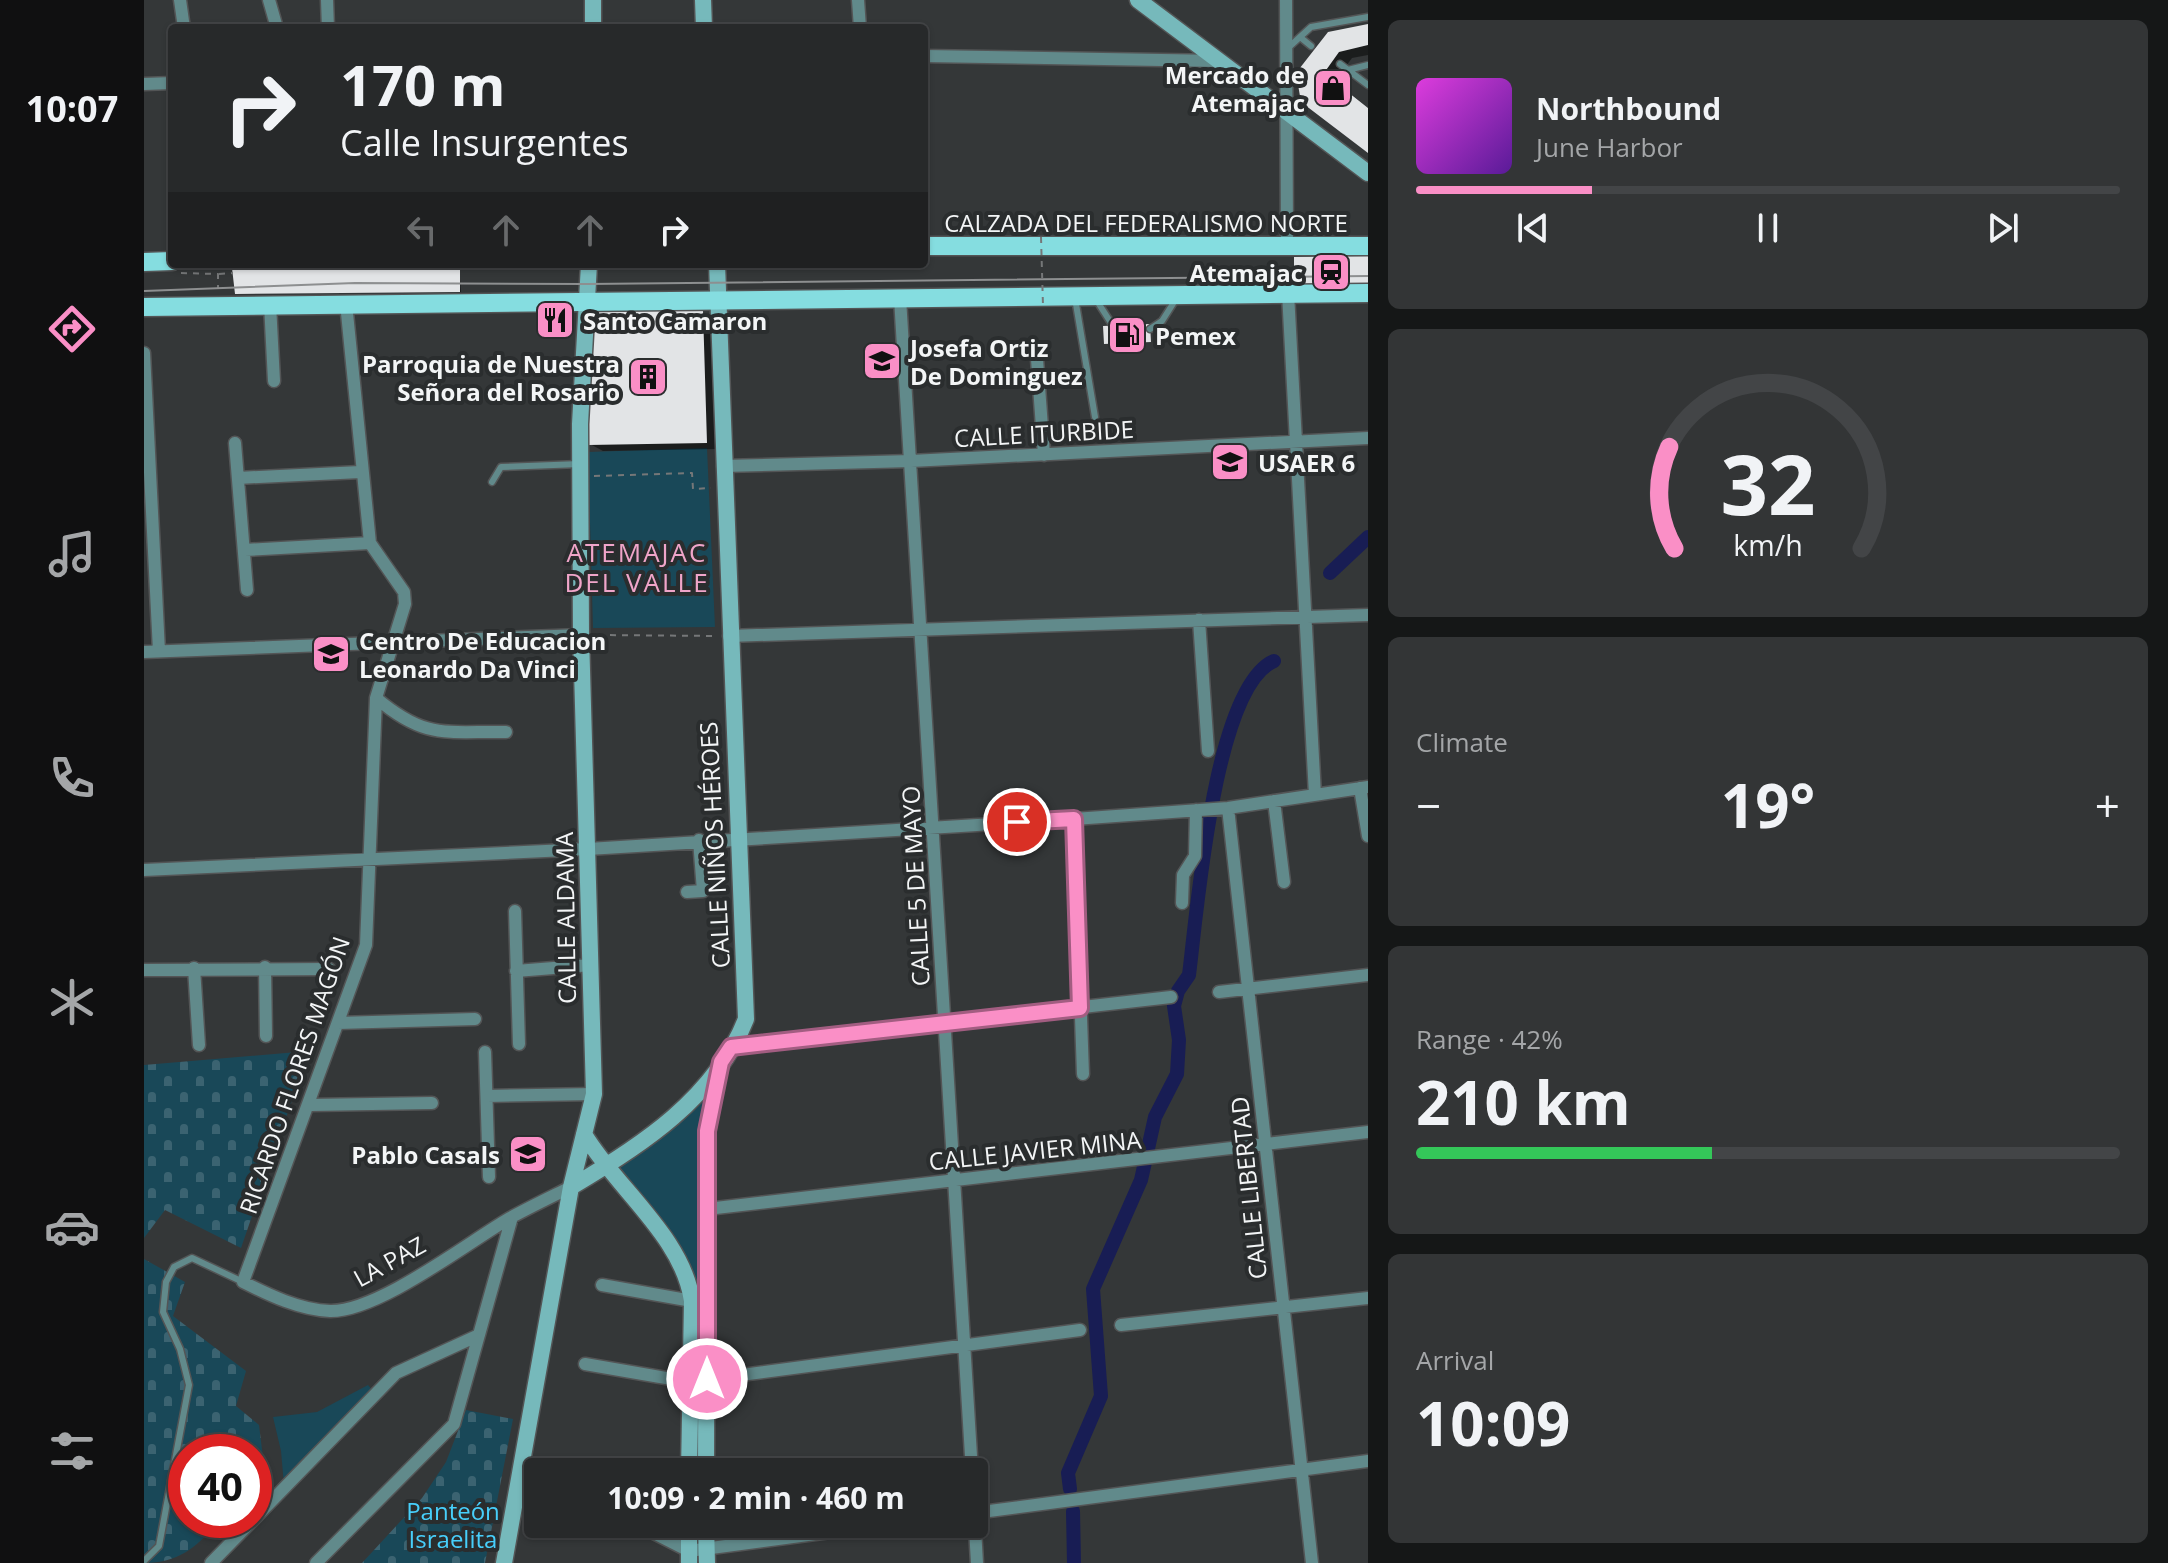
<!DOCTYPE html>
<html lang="en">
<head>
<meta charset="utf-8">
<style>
	body { margin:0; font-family:"Open Sans",sans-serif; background:#333536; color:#f1f3f6; height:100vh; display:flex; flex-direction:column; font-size:30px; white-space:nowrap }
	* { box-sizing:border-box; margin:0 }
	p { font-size:26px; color:#a4a6a8 }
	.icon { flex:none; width:44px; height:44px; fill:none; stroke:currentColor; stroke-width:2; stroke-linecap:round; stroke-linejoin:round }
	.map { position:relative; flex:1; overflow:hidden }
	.panel { display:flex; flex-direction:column; gap:20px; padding:20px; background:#151717; width:800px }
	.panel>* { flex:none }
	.guide { position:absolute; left:24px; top:24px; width:760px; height:244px; border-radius:8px; box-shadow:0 2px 6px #0004,0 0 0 2px #434547; background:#27292a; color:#f1f3f6; overflow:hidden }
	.speed { position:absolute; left:24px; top:1434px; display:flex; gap:16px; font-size:40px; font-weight:700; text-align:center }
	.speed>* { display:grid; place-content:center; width:104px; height:104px; border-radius:50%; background:#27292a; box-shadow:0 2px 6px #0004,0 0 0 2px #434547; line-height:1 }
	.speed .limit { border:12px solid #d22; background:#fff; color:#111 }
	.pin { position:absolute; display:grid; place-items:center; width:68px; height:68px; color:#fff; margin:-34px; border:4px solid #fff; border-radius:50%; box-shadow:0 2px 8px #0007 }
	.me { position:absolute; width:88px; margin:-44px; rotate:0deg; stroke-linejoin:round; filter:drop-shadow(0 0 6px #0008) }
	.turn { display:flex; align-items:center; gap:28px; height:168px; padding:0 40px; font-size:36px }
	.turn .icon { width:104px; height:104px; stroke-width:2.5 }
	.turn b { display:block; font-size:56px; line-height:68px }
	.lanes { display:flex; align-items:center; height:76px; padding:0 40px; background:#0003; justify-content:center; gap:40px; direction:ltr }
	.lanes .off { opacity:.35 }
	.big { font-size:60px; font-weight:700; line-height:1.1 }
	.panel .card { flex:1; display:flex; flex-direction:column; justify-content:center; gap:12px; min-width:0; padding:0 28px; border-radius:12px; background:#333536 }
	.panel .dial { align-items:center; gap:0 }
	.dial svg { height:208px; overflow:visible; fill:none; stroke:#434547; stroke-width:7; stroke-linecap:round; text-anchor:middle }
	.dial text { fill:#f1f3f6; stroke:none }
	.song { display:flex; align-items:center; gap:24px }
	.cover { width:96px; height:96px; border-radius:12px; background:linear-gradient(135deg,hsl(300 70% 55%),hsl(270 70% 35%)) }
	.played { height:8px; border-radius:4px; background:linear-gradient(90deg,#fa8fc6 25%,#434547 25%) }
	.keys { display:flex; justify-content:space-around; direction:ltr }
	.heat { display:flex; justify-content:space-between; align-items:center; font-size:44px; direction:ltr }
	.charge { height:12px; border-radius:6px; background:linear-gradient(90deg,#34c759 42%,#434547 0) }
	.trip { position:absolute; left:380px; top:1458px; width:464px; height:80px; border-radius:8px; background:#27292a; box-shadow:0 2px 6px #0004,0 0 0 2px #434547; font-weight:700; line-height:80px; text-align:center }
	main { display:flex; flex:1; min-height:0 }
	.dock { display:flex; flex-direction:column; width:144px; justify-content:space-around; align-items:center; background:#101011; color:#a4a6a8 }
	.dock .icon { width:56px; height:56px }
	.dock .current { color:#fa8fc6 }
	.dock b { font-size:36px; color:#f1f3f6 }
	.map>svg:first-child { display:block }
</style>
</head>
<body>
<main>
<nav class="dock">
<b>10:07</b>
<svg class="icon current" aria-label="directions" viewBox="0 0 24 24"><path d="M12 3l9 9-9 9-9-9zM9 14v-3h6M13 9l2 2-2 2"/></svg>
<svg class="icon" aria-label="music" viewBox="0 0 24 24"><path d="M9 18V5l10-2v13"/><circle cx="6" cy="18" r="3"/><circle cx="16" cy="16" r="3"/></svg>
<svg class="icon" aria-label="phone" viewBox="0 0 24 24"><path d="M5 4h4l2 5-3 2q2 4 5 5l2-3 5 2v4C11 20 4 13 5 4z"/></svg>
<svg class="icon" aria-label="climate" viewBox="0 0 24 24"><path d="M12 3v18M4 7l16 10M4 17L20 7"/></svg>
<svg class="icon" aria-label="car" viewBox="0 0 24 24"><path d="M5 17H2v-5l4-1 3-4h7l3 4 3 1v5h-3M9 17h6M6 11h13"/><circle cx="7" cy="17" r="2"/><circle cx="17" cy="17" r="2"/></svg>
<svg class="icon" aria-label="filters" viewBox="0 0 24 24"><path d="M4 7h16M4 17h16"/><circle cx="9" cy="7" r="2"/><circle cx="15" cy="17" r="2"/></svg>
</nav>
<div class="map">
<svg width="1224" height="1563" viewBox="0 0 1224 1563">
	<defs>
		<pattern id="cemetery-stones" width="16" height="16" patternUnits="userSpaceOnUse" patternTransform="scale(2)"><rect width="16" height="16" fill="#194858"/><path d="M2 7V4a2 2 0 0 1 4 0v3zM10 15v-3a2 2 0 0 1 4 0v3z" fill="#3b6371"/></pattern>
	</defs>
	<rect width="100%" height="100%" fill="#343738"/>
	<path fill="#194858" d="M563,448L571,627L449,628L444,452Z
		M568,1087L562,1371L545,1264L472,1171L538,1120Z
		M224,1385L229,1391L140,1485L137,1451L129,1417L173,1412Z"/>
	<path fill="url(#cemetery-stones)" d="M165,1051L97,1248L21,1210L0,1238V1065Z
		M0,1259L41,1282L29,1316L102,1371L92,1406L115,1425L119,1458L110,1472V1452H42V1520H75C55,1546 35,1563 0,1563Z
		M322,1410L369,1419L341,1563H218L278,1498L302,1462Z"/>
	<path fill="#0007" d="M1224,26V55L1208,58L1191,81L1224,108V151L1154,74Z
		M315,267L317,292L92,293Z
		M559,313L571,320L575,449L459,451L446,444Z"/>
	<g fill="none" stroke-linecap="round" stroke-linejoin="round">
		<path stroke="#181d54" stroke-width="14" d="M1186,573L1224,537
			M926,1489L924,1473L957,1396L949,1289L997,1180L1011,1117L1033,1074L1035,1040L1030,1006L1034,991L1045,975C1053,912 1070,687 1130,661
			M929,1511L930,1563"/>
	</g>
	<path fill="#e2e4e6" d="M1224,24V45L1195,52L1180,73L1224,108V153L1157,102L1152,73L1184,32Z
		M1224,256V286L1150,287V257Z
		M316,265V292L91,294L88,268Z
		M448,310L559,311L563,443L444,445Z
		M1006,324L1007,342L960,344L959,326Z"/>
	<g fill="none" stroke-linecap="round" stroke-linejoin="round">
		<g stroke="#535556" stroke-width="9">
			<path id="lane" d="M1156,37L1167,46
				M1145,47L1167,27L1224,17
				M1196,64L1224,85
				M1204,70L1224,65
				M931,298L951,417
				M953,301L969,326
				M1006,329L1018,321L1032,299
				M348,482L357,467L436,464
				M0,1561L15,1546L45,1385L36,1349L19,1312L22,1282L30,1267L48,1258L99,1282"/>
		</g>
		<g stroke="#535556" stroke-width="15">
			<path id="street" d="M36,0L40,28
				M125,0L133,28
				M183,0L184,28
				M714,0L716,28
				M1142,0L1143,246
				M780,56L1076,61
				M0,84L28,83
				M1144,293L1171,795
				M756,298L828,1472
				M202,303L226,543L260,592L261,604L232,698L222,945L99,1282C125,1295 156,1310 186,1311C234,1312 323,1243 366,1218C386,1207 407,1197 427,1187
				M126,304L130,381
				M0,353L15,651
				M893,359L900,455
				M91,443L103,590
				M579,466L767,461L1224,438
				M94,478L216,472
				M101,550L226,543
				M1055,620L1064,751
				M585,636L1224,615
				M0,652L437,635
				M232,698C282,740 301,731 362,732
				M1216,788L1224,836
				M1130,801L1140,882
				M1084,808L1168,1563
				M930,819L939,1074
				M0,870L444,849L930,819L1084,808L1224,787
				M543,892L559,891L555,840
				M1038,903L1039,875L1051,856L1052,810
				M371,911L375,1044
				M121,967L122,1036
				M50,968L55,1045
				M0,970L185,969
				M372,971L447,965
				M1075,992L1224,975
				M194,1023L331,1019
				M587,1047L1027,997
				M341,1052L345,1177
				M343,1096L450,1094
				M167,1105L288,1103
				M563,1209L1224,1132
				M458,1285L548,1301
				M977,1325L1224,1298
				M441,1364L545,1382L936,1330
				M830,1511L833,1563
				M830,1513L1224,1461
				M110,1519L252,1373L335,1335
				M492,1524L545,1551L746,1524
				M67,1563L109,1520
				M172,1563L310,1424L368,1217"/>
		</g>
		<g stroke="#535556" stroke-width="19">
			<path id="secondary" d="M559,0L560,28
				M994,0L1224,173
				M449,28V0
				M440,1134C473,1189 539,1237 548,1301L545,1472
				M427,1187C497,1146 571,1098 602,1019L573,264
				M562,1472L563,1131L575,1071
				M545,1524V1563
				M562,1524L563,1563
				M360,1563L427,1187L450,1094L437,635L436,424L445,264"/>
		</g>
		<g stroke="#535556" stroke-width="21">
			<path id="primary" d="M780,246H1224
				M0,262L28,261
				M0,307L1224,293"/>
		</g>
		<path stroke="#757778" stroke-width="2" stroke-dasharray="6 6" stroke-linecap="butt" d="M37,273L74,274V289
			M75,274L89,273
			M450,476L548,473L549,489L567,488
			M454,635L571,636"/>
		<use href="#lane" stroke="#618a8b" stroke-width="6"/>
		<use href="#street" stroke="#618a8b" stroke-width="12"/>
		<use href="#secondary" stroke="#76b9bb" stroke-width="16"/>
		<use href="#primary" stroke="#85dde0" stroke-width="18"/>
		<path stroke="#8d8f90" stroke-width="2" d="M0,291L211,283L443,284L1224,276"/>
		<path stroke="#757778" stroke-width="2" stroke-dasharray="6 6" stroke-linecap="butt" d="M897,237L899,306"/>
	</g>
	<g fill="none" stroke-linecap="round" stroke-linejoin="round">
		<g stroke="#a25d81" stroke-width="20">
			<path id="route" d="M563,1379V1131L577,1062L587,1047L936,1008L930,819L873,822"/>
		</g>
		<use href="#route" stroke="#fa8fc6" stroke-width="14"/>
	</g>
	<defs>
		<g id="shop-square" transform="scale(2)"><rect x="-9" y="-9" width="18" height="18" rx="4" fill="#fa8fc6" stroke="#2a2d2e"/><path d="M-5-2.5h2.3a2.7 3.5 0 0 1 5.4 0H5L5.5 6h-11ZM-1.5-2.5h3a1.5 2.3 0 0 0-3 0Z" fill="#111"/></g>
		<g id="station-square" transform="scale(2)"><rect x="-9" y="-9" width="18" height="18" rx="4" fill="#fa8fc6" stroke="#2a2d2e"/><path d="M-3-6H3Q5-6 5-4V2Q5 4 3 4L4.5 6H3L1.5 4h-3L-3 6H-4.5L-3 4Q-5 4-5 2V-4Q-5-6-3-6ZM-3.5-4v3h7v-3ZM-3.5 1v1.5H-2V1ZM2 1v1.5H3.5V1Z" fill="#111"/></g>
		<g id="restaurant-square" transform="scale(2)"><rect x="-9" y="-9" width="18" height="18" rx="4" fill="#fa8fc6" stroke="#2a2d2e"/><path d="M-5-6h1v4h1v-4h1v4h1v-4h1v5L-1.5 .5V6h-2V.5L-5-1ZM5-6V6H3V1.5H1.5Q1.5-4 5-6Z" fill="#111"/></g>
		<g id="fuel-square" transform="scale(2)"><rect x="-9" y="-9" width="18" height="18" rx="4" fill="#fa8fc6" stroke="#2a2d2e"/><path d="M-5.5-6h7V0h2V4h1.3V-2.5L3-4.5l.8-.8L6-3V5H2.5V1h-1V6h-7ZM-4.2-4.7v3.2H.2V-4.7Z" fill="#111"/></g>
		<g id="school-square" transform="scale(2)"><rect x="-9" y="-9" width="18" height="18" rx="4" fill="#fa8fc6" stroke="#2a2d2e"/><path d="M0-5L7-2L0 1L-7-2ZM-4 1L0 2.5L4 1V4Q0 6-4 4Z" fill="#111"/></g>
		<g id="building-square" transform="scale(2)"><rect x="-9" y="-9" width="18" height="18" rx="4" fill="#fa8fc6" stroke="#2a2d2e"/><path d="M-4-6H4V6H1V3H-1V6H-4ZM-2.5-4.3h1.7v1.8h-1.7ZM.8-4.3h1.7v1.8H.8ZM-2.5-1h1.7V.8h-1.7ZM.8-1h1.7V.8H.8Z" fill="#111"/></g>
	</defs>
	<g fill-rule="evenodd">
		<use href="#shop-square" x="1189" y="88"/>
		<use href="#station-square" x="1187" y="272"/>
		<use href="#restaurant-square" x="411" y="320"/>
		<use href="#fuel-square" x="983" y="335"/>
		<use href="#school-square" x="738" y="361"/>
		<use href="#building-square" x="504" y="377"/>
		<use href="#school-square" x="1086" y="462"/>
		<use href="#school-square" x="187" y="654"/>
		<use href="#school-square" x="384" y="1154"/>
	</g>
	<g text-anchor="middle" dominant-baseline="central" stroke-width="8" stroke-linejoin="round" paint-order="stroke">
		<g font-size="24" font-weight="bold" fill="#f3f5f6" stroke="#2a2d2e" text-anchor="start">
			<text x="1161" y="74" text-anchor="end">Mercado de<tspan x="1161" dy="28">Atemajac</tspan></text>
			<text x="1159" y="272" text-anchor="end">Atemajac</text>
			<text x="439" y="320">Santo Camaron</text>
			<text x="1011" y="335">Pemex</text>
			<text x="766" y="347">Josefa Ortiz<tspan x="766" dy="28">De Dominguez</tspan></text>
			<text x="476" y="363" text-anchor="end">Parroquia de Nuestra<tspan x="476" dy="28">Señora del Rosario</tspan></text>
			<text x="1114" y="462">USAER 6</text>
			<text x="215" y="640">Centro De Educacion<tspan x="215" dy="28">Leonardo Da Vinci</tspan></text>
			<text x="356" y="1154" text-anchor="end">Pablo Casals</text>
		</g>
		<g font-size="24" fill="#f3f5f6" stroke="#2a2d2e">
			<text x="1002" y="222">CALZADA DEL FEDERALISMO NORTE</text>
			<text transform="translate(900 433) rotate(-3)">CALLE ITURBIDE</text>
			<text transform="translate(570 845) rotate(-93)">CALLE NIÑOS HÉROES</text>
			<text transform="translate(771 886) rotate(-93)">CALLE 5 DE MAYO</text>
			<text transform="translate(421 918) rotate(-91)">CALLE ALDAMA</text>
			<text transform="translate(150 1075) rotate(-71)">RICARDO FLORES MAGÓN</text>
			<text transform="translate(891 1150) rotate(-6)">CALLE JAVIER MINA</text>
			<text transform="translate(1104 1188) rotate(-96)">CALLE LIBERTAD</text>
			<text transform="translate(245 1261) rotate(-29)">LA PAZ</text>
		</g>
		<g font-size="24" fill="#47cffb" stroke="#2a2d2e">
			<text x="309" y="1510">Panteón<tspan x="309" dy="28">Israelita</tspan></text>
		</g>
		<g font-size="26" letter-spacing="2" fill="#f0a5c9" stroke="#2a2d2e">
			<text x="493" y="552">ATEMAJAC<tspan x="493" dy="30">DEL VALLE</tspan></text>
		</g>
	</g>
</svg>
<div class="speed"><div class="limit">40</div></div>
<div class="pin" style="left:873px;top:822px;background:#d93025"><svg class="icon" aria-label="arrive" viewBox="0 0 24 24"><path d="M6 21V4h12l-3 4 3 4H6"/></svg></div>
<svg class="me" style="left:563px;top:1379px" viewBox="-20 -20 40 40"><circle r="17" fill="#fa8fc6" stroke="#fff" stroke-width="3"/><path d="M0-11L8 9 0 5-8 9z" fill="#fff"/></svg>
<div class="trip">10:09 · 2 min · 460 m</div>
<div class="guide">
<div class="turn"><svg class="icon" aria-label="right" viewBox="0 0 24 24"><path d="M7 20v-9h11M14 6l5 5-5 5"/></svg><div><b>170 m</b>Calle Insurgentes</div></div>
<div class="lanes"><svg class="icon off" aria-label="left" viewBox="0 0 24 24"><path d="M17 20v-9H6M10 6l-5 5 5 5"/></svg><svg class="icon off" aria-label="ahead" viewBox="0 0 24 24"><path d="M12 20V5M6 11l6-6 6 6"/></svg><svg class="icon off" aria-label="ahead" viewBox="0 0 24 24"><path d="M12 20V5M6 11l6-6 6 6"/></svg><svg class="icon" aria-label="right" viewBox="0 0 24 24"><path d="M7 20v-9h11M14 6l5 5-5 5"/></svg></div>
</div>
</div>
<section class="panel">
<div class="card">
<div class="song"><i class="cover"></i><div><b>Northbound</b><p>June Harbor</p></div></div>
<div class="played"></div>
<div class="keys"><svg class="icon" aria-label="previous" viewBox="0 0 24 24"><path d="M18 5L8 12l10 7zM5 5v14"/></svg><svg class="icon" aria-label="pause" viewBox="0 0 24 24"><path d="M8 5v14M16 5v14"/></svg><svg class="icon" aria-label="next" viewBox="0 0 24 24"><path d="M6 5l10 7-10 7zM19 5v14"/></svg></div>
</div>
<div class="card dial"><svg viewBox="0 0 100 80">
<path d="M14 69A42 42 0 1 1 86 69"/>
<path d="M14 69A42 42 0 0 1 12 30" stroke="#fa8fc6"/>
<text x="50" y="56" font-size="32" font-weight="700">32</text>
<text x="50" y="72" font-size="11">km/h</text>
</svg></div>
<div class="card"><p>Climate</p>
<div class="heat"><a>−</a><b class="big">19°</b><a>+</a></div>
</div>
<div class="card"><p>Range · 42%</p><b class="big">210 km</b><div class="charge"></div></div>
<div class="card"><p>Arrival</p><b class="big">10:09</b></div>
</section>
</main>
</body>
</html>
